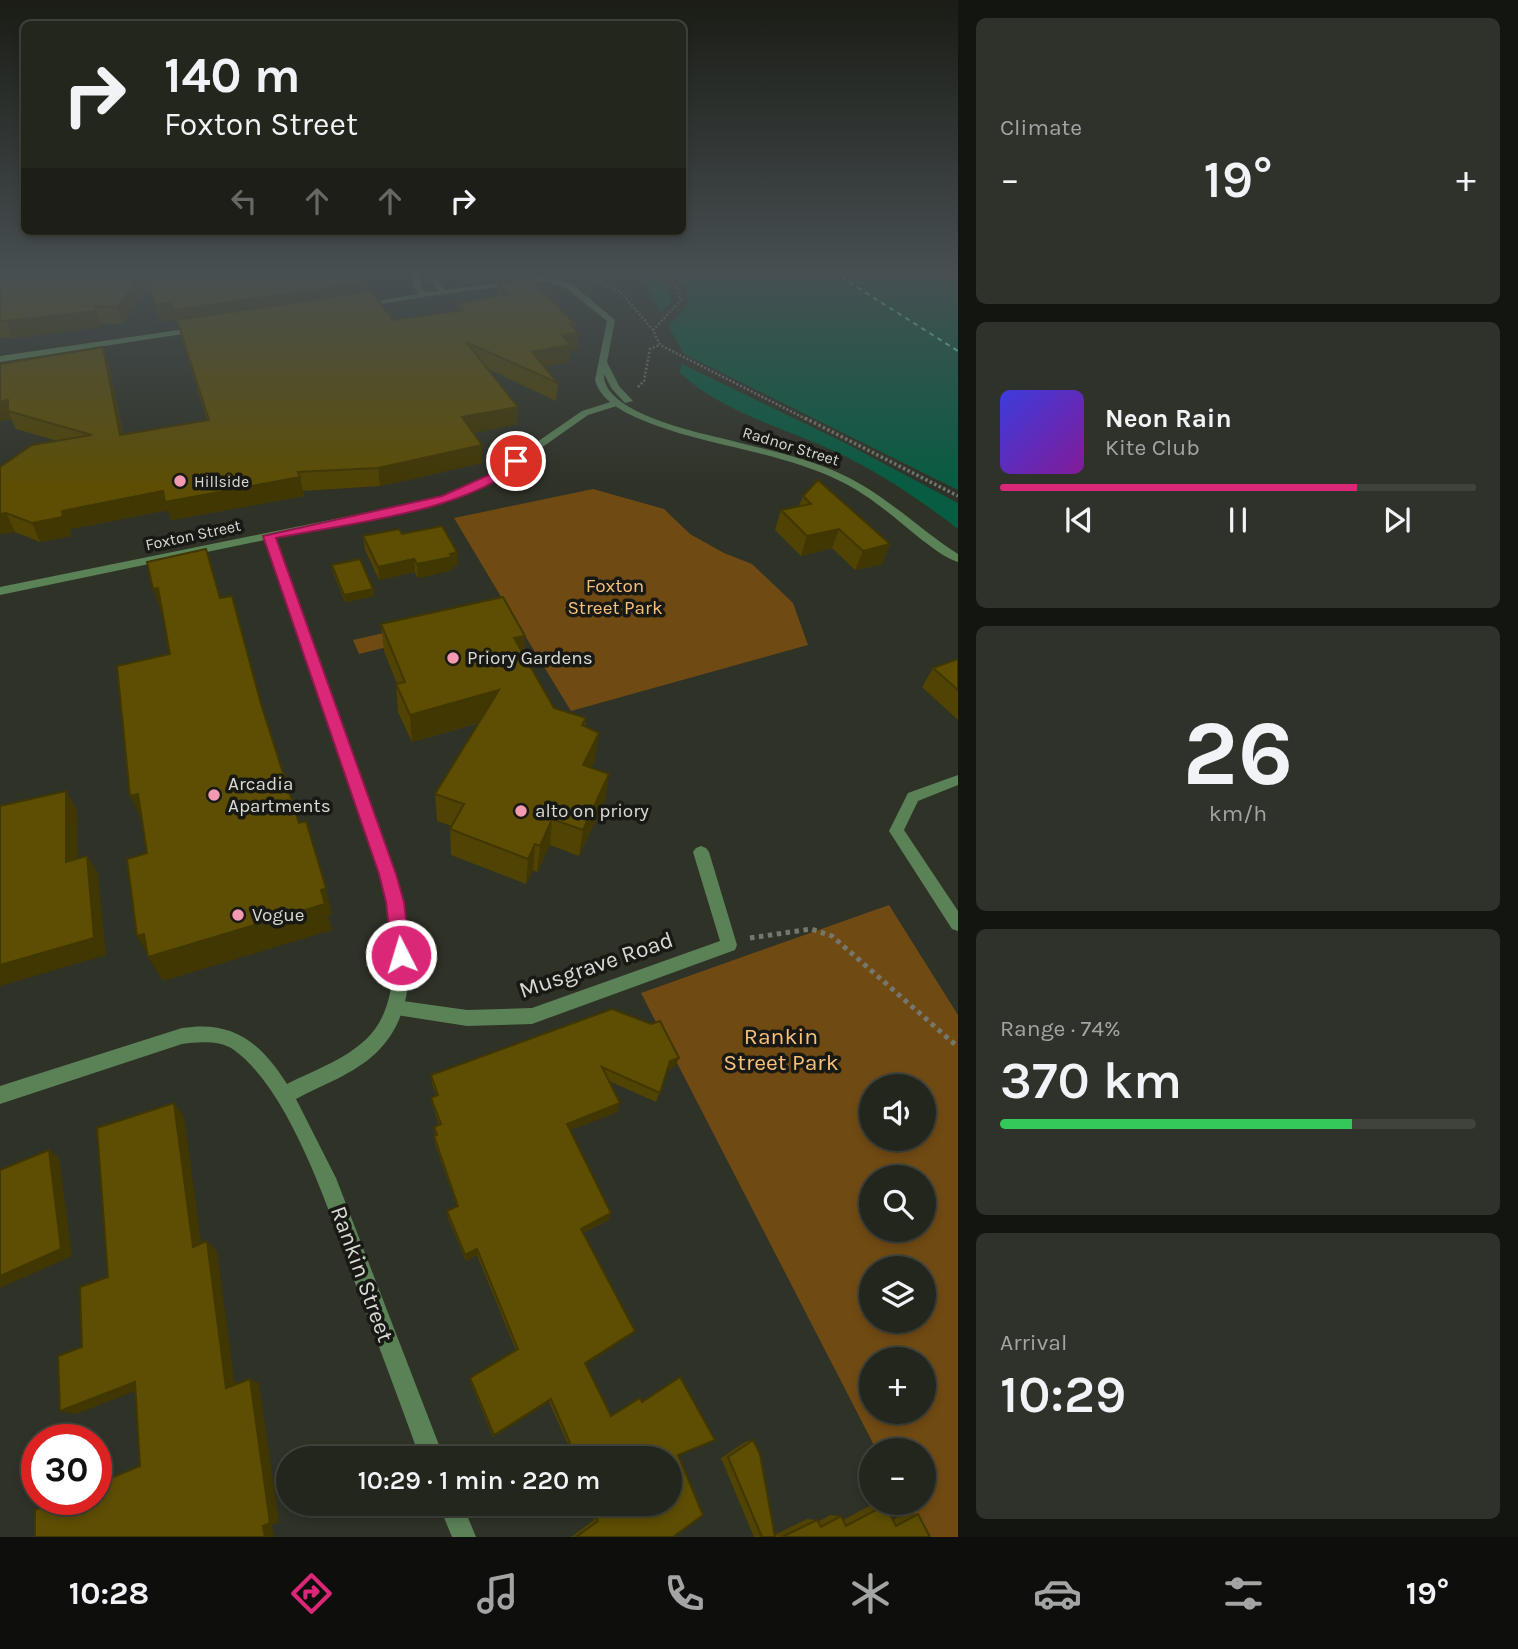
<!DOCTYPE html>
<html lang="en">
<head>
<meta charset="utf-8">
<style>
	body { margin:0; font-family:Karla,sans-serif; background:#2f322a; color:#f1f3f6; height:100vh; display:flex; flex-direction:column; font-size:26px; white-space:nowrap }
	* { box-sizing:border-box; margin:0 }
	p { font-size:23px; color:#a3a5a4 }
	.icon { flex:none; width:38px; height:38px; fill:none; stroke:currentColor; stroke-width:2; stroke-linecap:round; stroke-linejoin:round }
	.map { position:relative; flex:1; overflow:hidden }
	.sheet { display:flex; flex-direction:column; gap:18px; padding:18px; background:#131510; width:560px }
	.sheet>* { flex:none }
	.banner { position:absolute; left:21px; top:21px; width:665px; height:214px; border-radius:10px; box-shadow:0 4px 10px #0003,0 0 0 2px #40433b; background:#23261d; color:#f1f3f6; overflow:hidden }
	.buttons { position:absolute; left:859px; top:1074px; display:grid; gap:14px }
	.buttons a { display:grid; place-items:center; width:77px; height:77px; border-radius:50%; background:#23261d; box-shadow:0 4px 10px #0003,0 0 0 2px #40433b; font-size:35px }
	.speed { position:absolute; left:21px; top:1424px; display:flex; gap:14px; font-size:35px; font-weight:700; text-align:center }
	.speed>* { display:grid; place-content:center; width:91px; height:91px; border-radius:50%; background:#23261d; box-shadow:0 4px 10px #0003,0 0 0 2px #40433b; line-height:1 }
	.speed .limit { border:10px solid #d22; background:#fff; color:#111 }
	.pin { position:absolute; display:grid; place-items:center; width:60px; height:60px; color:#fff; margin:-30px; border:4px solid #fff; border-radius:50%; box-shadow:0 2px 7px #0007 }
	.me { position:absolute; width:77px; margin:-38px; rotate:355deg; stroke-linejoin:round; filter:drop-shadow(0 0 5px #0008) }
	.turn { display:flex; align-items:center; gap:24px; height:147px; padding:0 28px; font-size:32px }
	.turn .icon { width:91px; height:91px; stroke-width:2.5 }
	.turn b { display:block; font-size:49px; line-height:60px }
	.lanes { display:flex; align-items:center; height:66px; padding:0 28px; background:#0003; justify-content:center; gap:35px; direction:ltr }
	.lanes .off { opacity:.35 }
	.big { font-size:52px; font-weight:600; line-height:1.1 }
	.sheet .card { flex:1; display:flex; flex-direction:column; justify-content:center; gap:10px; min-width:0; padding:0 24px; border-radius:10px; background:#2f322a }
	.sheet .dial { align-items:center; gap:0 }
	.dial b { font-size:91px; line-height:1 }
	.song { display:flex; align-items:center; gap:21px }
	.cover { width:84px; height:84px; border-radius:10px; background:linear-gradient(135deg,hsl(240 70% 55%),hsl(290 70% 35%)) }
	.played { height:7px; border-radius:4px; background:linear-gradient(90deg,#db2777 75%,#40433b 75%) }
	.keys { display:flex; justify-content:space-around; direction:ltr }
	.heat { display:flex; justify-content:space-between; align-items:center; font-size:38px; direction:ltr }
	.charge { height:10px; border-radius:5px; background:linear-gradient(90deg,#34c759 74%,#40433b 0) }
	.trip { position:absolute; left:276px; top:1446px; width:406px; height:70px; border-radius:35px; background:#23261d; box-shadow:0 4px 10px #0003,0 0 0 2px #40433b; font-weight:600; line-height:70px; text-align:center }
	.dock { display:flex; height:112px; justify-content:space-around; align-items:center; background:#0e0f0c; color:#a3a5a4 }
	.dock .icon { width:49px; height:49px }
	.dock .on { color:#db2777 }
	.dock b { font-size:32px; color:#f1f3f6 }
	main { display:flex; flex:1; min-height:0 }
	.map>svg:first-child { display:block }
</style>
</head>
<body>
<main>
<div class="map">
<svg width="958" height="1537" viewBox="0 0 958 1537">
	<rect width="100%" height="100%" fill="#2f3227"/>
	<path fill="#704a13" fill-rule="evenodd" d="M593,489L664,509L690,534L724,553L752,564L793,603L808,645L571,711L513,616L359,654L353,640L506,605L454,518Z
		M889,905L958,1015V1537H922L904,1503H924V1451H877L641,993ZM872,1087H924V1139H872ZM872,1178H924V1230H872ZM872,1269H924V1321H872ZM872,1360H924V1412H872Z"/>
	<path fill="#075c42" d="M638,272H958V529C919,499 879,472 834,451C782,427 724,413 680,373L683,352Z"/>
	<path fill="#2f3227" d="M656,272H672L687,291L688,305L666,329L658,315L672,301L668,290Z
		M678,351L958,490V503L843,442L678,362Z"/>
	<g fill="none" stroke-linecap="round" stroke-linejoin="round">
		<path stroke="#75f7c5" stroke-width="2" stroke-dasharray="5 4.5" stroke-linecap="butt" d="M833,272L958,351"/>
		<path stroke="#75776d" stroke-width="2.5" stroke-dasharray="2 2" stroke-linecap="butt" d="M665,272L677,288L681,300L653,330L660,345L808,420
			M592,279L620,291L653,330
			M638,387L644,381L650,349L660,345"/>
		<path stroke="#75776d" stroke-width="3.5" stroke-dasharray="2.5 2.5" stroke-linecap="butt" d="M805,418L958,496"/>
		<path stroke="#75776d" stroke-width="5" stroke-dasharray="4.5 4.5" stroke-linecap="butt" d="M750,938L811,929L832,936L958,1047"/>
		<path fill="#5b8157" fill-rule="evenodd" d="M701,846L706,848L709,852L737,945L735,950L532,1024L467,1026L390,1014L387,1008L390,1002L396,1000L467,1010L532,1008L720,941L693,852L696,848Z"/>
		<path fill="#5b8157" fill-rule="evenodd" d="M422,293L426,295L425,297L361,307L357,305Z
			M199,327H202V331L0,362V356Z
			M617,400L620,401V405L588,415L497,479L450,501L275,538L396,874C410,932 424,1007 376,1053C354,1074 322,1085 296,1099L336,1178L444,1458H420C399,1400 377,1341 355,1283C331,1217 292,1092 234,1050C220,1040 198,1042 182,1044L0,1104V1086L182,1028C233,1020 260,1042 287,1084C318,1068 360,1055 379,1023C422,949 355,801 329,726C308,664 286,602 265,540L0,595V587L443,497L489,475L582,411Z
			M958,775V785L918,801L904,830L958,911V931L952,929L889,831L908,793Z
			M438,1503H462L476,1537H452Z"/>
		<path fill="#5b8157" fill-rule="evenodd" d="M412,272H420L421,286L424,292L439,291L430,281L431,272H439L438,281L446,290L545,277L572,284L615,320L607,362L619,386L633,401L625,403L612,389L604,374C602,412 696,432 725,439C771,451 821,460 862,485C896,505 925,533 958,554V562C945,558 933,548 922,540C896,519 871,496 840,481C781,452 713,447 652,424C632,416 601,404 595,380L607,321L566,288L545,281L422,297L413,286Z"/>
	</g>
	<path fill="#504303" d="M0,272L365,292L393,320L457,311V303L498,296L499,284L574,329L578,333L577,350L570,351L569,362L544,367L558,383L556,401L488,369L517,424L474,433L482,463L380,486L303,491L304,496L171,520L168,510L70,529L71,536L40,542L15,532L0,534V467L58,441L16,429L11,419L0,421V364L103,347L109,365L123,434L207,420L176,319L159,322L150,286L122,324L100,323L101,327L13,338L0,337Z
		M803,496L890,544L882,564L855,570L832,548L801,556L775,530L781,510L799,506Z
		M402,534L458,565L452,567V570L418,578L415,572L379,580L365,550L363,536Z
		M332,565L373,589L374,596L345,602L333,572Z
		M381,624L525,636L524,655L554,708L586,718L585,726L595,760L591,768L609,774L605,801L579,856L550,845L537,872L533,870L526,884L451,855L450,829L452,826L437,821L435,794L479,723L412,742L398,712L396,684H397L384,651Z
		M958,659V720L922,687L933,668Z
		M612,1009L675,1067L667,1070L656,1102L609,1081L617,1112L570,1130L611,1213L608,1220L583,1233L631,1335L586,1364L611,1416L678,1455L673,1537H571L594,1520L587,1503H670V1458H567L562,1448L568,1444L549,1402L493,1437L470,1381V1378L516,1350L477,1255L466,1261L448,1218L447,1211L457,1206L435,1144L434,1136L435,1135L434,1127L439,1125L433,1107L431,1098L437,1096L432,1084L431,1075Z
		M753,1440L774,1535L807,1519L817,1520L818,1522L830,1515L841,1516L843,1520L873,1504L885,1505L893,1520L905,1513L918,1514L930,1537H754L721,1458L745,1442Z"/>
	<path fill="#413703" d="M144,272H146L150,286L122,324L117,307Z
		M364,283L366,299L178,327L174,310Z
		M171,303L176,319L159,322L155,305Z
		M95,306L101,327L13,338L6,321Z
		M570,324H575L574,333H578L577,350L570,351L569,362L531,369L532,352Z
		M103,347L109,365L126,453L120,435Z
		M8,400V411L11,419L0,421V402Z
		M518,407L517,424L463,435L462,417Z
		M482,445V463L380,486L378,468Z
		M300,477L304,496L171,520L168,510L70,529L71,536L40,542L32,523L62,511L163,491Z
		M6,513L15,532L0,534V514Z
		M839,529L832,548L801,556L807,536Z
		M890,544L882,564L855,570L863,551Z
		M457,552L458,565L452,567V570L418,578L417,564Z
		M414,559L415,572L379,580L378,567Z
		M158,588L164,619L153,589Z
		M373,589L374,596L345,602L344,595Z
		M525,636L523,664L514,638Z
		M499,690L498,717L412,742L410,715Z
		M599,733L595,760L580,792L583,765Z
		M609,774L605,801L579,856L583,830Z
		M66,791L77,810L78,880L66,862Z
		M138,794L144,824L130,796Z
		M552,819L550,845L537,872L540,846Z
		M535,844L533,870L526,884L528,859Z
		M87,856L98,874L106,955L0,986V965Z
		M326,888L332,914L328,916L332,930L163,981L148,957L149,956L137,936L321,890Z
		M679,1058L675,1067L665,1071L670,1061Z
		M174,1103L184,1116L203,1256L193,1247Z
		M620,1103L617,1112L565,1132L567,1124Z
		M49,1150L59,1158L72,1256L0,1288V1276Z
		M611,1213L608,1220L578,1235L581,1229Z
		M207,1241L217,1251L236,1393L226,1388Z
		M477,1249V1255L466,1261L465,1255Z
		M635,1331L631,1335L582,1367L585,1363Z
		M250,1379L259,1383L279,1522L272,1525L274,1537H265L263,1526Z
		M135,1382L148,1386L76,1414L60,1411Z
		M551,1399L549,1402L493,1437L494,1435Z"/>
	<path fill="#5d4e04" stroke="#413703" stroke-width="2" d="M0,272H144L117,307L95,306L96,311L6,321H0Z
		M146,272H356L364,283L174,310L171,303L155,305Z
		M531,279L575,324H570L578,333L562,335L571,345L532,352L558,383L466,342L518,407L462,417L482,445L378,468L298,472L300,477L165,502L163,491L62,511L63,517L32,523L6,513L0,514V467L32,445L92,435L8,411V400L0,402V364L103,347L120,435L209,420L177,320L371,291L393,320L463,310L457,303L508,294L499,284Z
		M818,480L890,544L863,551L839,529L807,536L781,510L811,504L803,496Z
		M442,526L457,552L450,554L452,557L417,564L414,559L378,567L363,536L399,529L402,534Z
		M206,549L220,598L232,596L261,704L299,823L306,821L326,888L321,890L325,904L148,957L144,934L137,936L127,859L147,853L138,794L130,796L117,666L170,654L158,588L153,589L147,562Z
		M360,559L373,589L344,595L332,565Z
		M503,597L525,636L514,638L554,708L586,718L582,725L599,733L583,765L609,774L583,830L552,819L540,846L535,844L528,859L450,829L464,804L435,794L499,690L410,715L396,684L405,682L381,624Z
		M958,659V690L933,668Z
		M66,791V862L87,856L94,938L0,965V806Z
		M612,1009L651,1024L660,1021L679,1058L670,1061L660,1093L602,1067L620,1103L567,1124L611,1213L581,1229L635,1331L585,1363L611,1416L640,1398L642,1402L680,1377L715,1440L678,1455L703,1515L673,1537H576L598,1521L590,1503H670V1458H570L565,1447L570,1443L551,1399L494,1435L470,1378L518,1349L477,1249L465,1255L447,1211L458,1206L434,1136L437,1135L434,1127L441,1124L431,1098L438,1095L431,1075Z
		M174,1103L193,1247L207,1241L226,1388L250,1379L270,1523L263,1526L265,1537H35V1510L60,1500H96V1484L140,1466L135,1382L60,1411L58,1356L82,1347L80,1287L108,1277L97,1128Z
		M49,1150L61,1249L0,1276V1170Z
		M753,1440L760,1454L775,1537H762L728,1457Z
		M885,1505L896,1526L918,1514L930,1537H782L817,1520L821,1527L841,1516L846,1526Z"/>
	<linearGradient id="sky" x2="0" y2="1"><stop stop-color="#1a1c15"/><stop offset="0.56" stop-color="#474f52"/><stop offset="1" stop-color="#474f52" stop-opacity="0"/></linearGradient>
	<rect width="958" height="487" fill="url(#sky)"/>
	<path fill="#db2777" stroke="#8e194d" stroke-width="2" d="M512,459L522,461C474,511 344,524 276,538L396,874L404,902L410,955L408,961L401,963L394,961L392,955L386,902L379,874L263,536L442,496L489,475Z"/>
	<g fill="#f19ab2" stroke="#181914" stroke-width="2.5">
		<circle cx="180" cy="481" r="7"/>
		<circle cx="453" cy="658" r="7"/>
		<circle cx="214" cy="795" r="7"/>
		<circle cx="521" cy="811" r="7"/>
		<circle cx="238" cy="915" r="7"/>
	</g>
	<g text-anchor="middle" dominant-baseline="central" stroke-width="7" stroke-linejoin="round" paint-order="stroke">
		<g font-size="16" fill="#d9dbd3" stroke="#181914">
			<text transform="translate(791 446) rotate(17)">Radnor Street</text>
			<text transform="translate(193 535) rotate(-12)">Foxton Street</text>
		</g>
		<g font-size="16" fill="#d9dbd3" stroke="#181914" text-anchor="start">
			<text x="194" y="481">Hillside</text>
		</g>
		<g font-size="19" fill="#f9c17a" stroke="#181914">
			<text x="615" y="586">Foxton<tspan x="615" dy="22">Street Park</tspan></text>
		</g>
		<g font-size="19" fill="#d9dbd3" stroke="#181914" text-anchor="start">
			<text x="467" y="658">Priory Gardens</text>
			<text x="228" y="784">Arcadia<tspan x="228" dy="22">Apartments</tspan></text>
			<text x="535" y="811">alto on priory</text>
			<text x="252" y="915">Vogue</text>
		</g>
		<g font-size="23" fill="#d9dbd3" stroke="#181914">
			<text transform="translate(596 965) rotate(-19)">Musgrave Road</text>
			<text transform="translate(362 1274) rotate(70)">Rankin Street</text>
		</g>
		<g font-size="23" fill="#f9c17a" stroke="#181914">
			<text x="781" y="1036">Rankin<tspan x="781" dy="26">Street Park</tspan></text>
		</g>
	</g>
</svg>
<div class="buttons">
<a><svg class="icon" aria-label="sound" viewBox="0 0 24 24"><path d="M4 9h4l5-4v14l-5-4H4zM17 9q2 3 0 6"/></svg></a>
<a><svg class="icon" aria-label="search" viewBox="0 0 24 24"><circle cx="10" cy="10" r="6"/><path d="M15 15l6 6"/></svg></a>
<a><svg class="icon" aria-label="layers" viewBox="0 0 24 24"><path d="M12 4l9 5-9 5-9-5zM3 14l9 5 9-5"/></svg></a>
<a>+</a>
<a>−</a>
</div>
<div class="speed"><div class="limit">30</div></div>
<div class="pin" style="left:516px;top:461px;background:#d93025"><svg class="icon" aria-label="arrive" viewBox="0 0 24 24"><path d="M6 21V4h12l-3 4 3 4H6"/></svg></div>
<svg class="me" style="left:401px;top:955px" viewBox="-20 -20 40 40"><circle r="17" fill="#db2777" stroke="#fff" stroke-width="3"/><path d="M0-11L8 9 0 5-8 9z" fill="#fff"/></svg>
<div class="trip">10:29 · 1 min · 220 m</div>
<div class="banner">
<div class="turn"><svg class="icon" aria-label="right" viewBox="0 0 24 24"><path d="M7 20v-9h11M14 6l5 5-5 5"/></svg><div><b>140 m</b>Foxton Street</div></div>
<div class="lanes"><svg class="icon off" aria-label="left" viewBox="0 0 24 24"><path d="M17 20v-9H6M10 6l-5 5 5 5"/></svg><svg class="icon off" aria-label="ahead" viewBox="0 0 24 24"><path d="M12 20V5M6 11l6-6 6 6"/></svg><svg class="icon off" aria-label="ahead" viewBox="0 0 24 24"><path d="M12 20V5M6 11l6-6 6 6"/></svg><svg class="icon" aria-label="right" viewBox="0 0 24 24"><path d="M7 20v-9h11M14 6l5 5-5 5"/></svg></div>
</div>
</div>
<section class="sheet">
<div class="card"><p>Climate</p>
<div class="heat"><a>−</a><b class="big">19°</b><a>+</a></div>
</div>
<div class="card">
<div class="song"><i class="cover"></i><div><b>Neon Rain</b><p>Kite Club</p></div></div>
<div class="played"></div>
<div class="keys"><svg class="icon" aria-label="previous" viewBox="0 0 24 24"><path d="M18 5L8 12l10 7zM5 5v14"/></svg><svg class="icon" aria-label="pause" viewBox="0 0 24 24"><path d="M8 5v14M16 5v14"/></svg><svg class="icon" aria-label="next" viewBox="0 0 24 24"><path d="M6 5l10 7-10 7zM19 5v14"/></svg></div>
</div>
<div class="card dial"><b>26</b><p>km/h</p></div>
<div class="card"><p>Range · 74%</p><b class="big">370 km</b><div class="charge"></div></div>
<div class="card"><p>Arrival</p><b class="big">10:29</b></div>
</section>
</main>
<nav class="dock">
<b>10:28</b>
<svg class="icon on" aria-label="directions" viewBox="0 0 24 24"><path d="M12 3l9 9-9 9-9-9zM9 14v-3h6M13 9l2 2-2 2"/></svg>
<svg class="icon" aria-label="music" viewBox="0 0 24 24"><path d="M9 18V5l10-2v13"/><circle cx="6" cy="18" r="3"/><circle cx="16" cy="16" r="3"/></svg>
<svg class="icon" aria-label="phone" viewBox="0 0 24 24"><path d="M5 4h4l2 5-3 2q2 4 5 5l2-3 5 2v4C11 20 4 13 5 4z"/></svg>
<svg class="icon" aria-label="climate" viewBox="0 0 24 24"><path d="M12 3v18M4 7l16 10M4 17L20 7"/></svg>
<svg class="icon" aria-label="car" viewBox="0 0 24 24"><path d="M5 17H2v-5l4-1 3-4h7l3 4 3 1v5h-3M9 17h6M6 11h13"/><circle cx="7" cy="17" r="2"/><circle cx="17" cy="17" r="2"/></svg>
<svg class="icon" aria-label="filters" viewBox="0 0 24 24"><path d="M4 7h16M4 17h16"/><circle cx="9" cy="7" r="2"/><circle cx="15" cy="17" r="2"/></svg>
<b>19°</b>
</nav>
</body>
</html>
